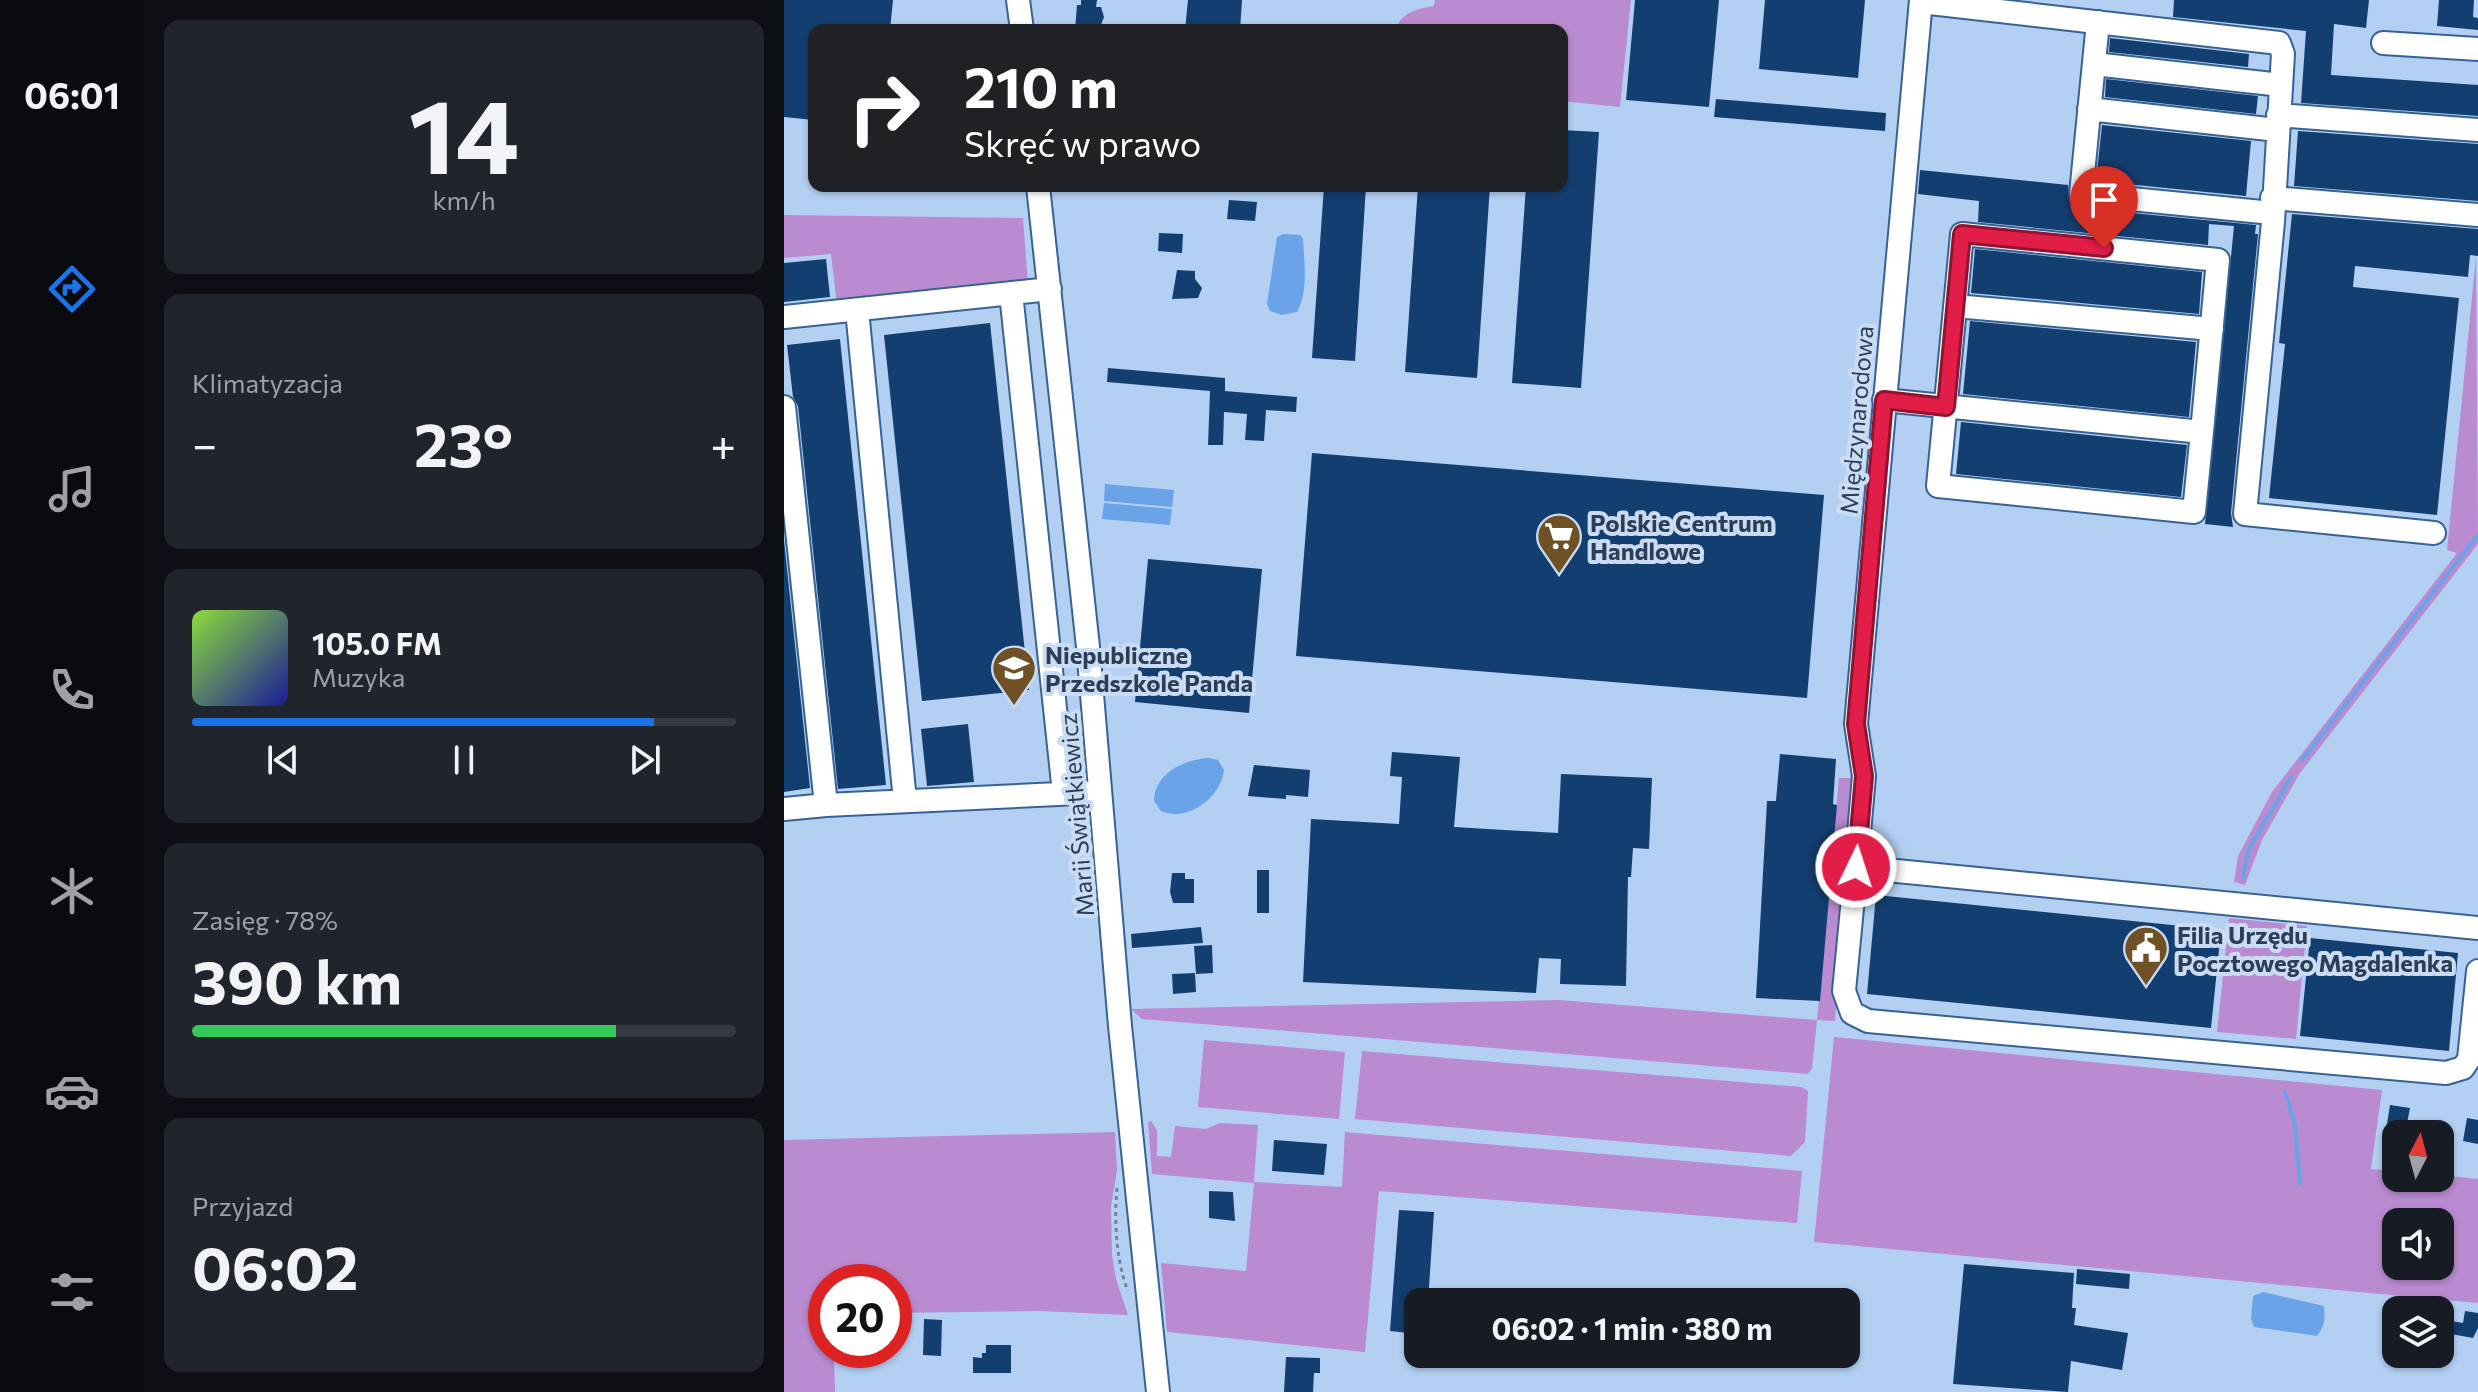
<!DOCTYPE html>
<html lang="pl">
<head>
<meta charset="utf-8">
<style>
	body { margin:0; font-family:Commissioner,sans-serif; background:#20242c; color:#f1f3f6; height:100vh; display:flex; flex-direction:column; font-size:30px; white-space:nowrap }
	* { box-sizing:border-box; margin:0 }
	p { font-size:26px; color:#9ea1a6 }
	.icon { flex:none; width:44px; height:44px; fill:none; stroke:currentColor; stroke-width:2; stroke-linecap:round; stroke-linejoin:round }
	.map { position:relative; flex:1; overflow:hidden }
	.side { display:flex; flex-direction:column; gap:20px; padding:20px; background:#0d0f14; width:640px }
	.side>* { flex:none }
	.banner { position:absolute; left:24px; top:24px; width:760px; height:168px; border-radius:16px; box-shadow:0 2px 6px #0004; background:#202124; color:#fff; overflow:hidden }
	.needle { width:52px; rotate:6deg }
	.fabs { position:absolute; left:1598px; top:1120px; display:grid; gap:16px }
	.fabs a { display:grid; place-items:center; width:72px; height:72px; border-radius:16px; background:#171b24; box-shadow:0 2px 6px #0004; font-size:40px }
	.speed { position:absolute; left:24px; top:1264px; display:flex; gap:16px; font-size:40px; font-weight:700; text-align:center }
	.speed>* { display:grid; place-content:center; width:104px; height:104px; border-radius:50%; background:#171b24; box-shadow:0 2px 6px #0004; line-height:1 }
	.speed .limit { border:12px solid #d22; background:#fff; color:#111 }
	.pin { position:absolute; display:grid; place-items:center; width:68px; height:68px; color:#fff; margin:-82px -34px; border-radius:50% 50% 50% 0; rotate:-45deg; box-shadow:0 0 8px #0007 }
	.pin .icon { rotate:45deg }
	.me { position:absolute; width:88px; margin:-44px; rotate:4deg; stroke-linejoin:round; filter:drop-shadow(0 0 6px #0008) }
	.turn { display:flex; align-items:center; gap:28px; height:168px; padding:0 24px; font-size:36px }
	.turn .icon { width:104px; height:104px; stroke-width:2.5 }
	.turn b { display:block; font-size:56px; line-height:68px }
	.big { font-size:60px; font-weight:700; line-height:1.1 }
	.side .card { flex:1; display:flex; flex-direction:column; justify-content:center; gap:12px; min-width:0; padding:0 28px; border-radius:16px; background:#20242c }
	.side .dial { align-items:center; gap:0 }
	.dial b { font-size:104px; line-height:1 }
	.song { display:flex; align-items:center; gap:24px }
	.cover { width:96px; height:96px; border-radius:12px; background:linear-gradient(135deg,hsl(90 70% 55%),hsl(240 70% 35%)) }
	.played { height:8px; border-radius:4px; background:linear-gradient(90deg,#1a73e8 85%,#363941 85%) }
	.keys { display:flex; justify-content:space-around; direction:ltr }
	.heat { display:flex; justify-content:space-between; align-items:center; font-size:44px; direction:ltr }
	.charge { height:12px; border-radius:6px; background:linear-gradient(90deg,#34c759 78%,#363941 0) }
	.trip { position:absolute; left:620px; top:1288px; width:456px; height:80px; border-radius:16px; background:#171b24; box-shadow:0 2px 6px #0004; font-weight:700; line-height:80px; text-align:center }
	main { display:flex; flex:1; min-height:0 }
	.tabs { display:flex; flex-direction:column; width:144px; justify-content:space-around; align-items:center; background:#090b0e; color:#9ea1a6 }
	.tabs .icon { width:56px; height:56px }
	.tabs .on { color:#1a73e8 }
	.tabs b { font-size:36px; color:#f1f3f6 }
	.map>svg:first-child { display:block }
</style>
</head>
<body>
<main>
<nav class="tabs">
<b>06:01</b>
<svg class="icon on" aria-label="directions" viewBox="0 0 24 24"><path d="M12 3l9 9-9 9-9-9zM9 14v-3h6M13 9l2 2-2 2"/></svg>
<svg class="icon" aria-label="music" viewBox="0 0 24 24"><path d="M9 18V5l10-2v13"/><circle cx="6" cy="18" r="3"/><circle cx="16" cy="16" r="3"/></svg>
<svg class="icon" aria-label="phone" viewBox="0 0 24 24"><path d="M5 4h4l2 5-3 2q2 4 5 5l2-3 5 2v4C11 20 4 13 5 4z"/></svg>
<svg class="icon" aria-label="climate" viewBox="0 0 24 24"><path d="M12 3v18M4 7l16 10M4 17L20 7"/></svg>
<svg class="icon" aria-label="car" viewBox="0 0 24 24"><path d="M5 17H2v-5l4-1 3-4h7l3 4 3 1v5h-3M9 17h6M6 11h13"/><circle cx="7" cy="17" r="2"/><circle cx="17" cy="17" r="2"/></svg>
<svg class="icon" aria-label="filters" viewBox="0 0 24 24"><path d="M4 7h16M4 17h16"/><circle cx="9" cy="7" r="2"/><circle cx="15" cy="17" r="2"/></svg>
</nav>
<section class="side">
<div class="card dial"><b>14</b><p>km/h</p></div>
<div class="card"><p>Klimatyzacja</p>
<div class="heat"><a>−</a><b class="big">23°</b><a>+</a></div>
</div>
<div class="card">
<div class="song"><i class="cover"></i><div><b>105.0 FM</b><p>Muzyka</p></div></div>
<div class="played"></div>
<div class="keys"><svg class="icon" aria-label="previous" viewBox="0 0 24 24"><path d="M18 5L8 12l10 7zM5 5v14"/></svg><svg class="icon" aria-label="pause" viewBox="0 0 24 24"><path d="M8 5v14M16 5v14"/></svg><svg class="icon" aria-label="next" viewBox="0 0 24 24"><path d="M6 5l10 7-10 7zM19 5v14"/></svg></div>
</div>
<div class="card"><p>Zasięg · 78%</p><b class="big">390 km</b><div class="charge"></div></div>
<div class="card"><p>Przyjazd</p><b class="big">06:02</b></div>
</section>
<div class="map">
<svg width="1694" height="1392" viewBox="0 0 1694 1392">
	<rect width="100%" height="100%" fill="#b3d0f3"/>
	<path fill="#ba8bd0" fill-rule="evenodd" d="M651,0H847L836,107L778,101V30H611C618,12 632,9 650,6Z
		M0,215L239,218L244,284L53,305L47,254L0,258Z
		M1692,257L1694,544L1516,773L1478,840L1461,885L1450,882L1454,856L1488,792L1673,553L1663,550Z
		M1055,778H1070L1051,1021L1033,1020L1028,1069L1023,1074L358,1019L347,1009L774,1000L1033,1020Z
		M1445,918L1523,926L1512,1039L1433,1032Z
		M1050,1037L1598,1090L1587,1169L1612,1171V1178H1656V1175L1694,1179V1303L1030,1242ZM1612,1222H1656V1266H1612Z
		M420,1040L561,1052L555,1119L414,1107Z
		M578,1051L1018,1087L1024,1091L1021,1142L1007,1156L571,1119Z
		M367,1121L373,1130V1156L387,1157L391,1126L422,1129L436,1123L474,1125L470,1182L558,1187L561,1132L1018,1171L1013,1223L595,1191L581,1352L383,1332L377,1263L462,1271L470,1183L368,1174L364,1122Z
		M331,1132L333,1170L327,1207L328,1255L332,1279L344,1315L256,1311L110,1313V1282H42V1350H50L51,1392H0V1140Z"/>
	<path fill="#6aa3e8" d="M499,234L516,235L519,239C520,261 525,291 513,312L498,315L486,311L483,304L493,237Z
		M321,484L390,490L388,507L320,501Z
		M320,503L388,509L386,525L318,519Z
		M424,758L434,760L440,770C437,797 404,823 377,811L370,801C371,773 399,760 424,758Z
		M1479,1292L1540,1306C1541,1318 1541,1326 1533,1336L1470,1327L1467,1319L1469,1296Z"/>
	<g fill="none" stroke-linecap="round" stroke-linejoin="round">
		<path stroke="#6aa3e8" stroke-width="4" d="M1518,760L1694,535
			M1459,877L1465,849L1507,777
			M1501,1092L1511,1124L1516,1184"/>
	</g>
	<path fill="#133e70" d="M0,0H109L106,30H30V120L0,117Z
		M297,0H313L312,7H317L320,17L315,30H291L293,5H297Z
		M404,0H458L456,30H401Z
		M851,0H935L925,107L842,100Z
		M981,0H1081L1074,78L975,69Z
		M1390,0H1585L1582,28L1550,24L1547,75L1694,85V116L1517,103L1522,31L1389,17Z
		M1655,0H1690L1689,17L1694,18V30L1653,26Z
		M1326,38L1465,54L1464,67L1325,52Z
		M1322,79L1474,96L1472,114L1321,97Z
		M932,99L1102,113L1101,131L930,117Z
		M1318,125L1467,141L1462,196L1312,181Z
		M778,130L815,132L797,388L728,383L742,186H778Z
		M1514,131L1694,144V201L1510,186Z
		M1136,170L1284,185L1285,200L1296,208L1472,225L1471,234H1474L1447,513L1449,527L1421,524L1450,226L1425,224L1424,245L1194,222L1195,201L1134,194Z
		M540,186H582L571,361L528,358Z
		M634,186H706L693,378L621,372Z
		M445,200L473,202L471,221L443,219Z
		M1508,214L1694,229V256L1686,255L1684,277L1571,266L1569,287L1675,298L1653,515L1485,498L1501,344L1495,343Z
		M375,233L399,234L398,253L374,251Z
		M1191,249L1418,272L1415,314L1187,293Z
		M42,259L46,297L0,302V263Z
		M393,270L411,271V279L418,288L414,298L388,299Z
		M1186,321L1412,342L1405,417L1179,394Z
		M206,323L245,690L138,701L100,335Z
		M56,339L102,785L54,789L14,406L9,397L3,345Z
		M324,368L441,378V391L513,397L512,412L482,410L480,441L461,440L463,414L440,412L439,445H424L426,391L323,382Z
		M1177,422L1403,445L1397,497L1172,474Z
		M528,453L1040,495L1023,698L512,656Z
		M0,540L26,788L0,792Z
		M364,559L478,569L465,713L351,702Z
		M184,724L190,782L143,786L137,729Z
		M608,752L676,757L670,827L774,833L777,774L868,778L865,849L849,848L847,877H844L842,986L776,984L777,959L755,958L752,993L519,982L527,819L615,824L618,777L606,776Z
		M996,754L1052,759L1049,804L1053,805L1036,1001L972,998L983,801H992Z
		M470,765L526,770L524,797L502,795V799L464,796Z
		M473,870H485V913H473Z
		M388,873H401V879H410V903H389L386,892Z
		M1092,895L1437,930L1427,1028L1083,994Z
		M417,927L419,943L348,948L347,934Z
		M1526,938L1674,953L1665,1051L1516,1036Z
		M428,945L429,973L412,974L410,946Z
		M411,973L412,992L389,994L388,974Z
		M1606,1105L1626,1108L1621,1134H1612V1151L1599,1149Z
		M1683,1118L1694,1120V1144L1679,1141Z
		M490,1140L543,1144L540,1175L488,1171Z
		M425,1191L449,1192L451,1221L425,1218Z
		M615,1210L650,1212L644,1302H634V1334L606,1331Z
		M1180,1264L1290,1273L1288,1308H1292L1290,1325L1344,1333L1338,1370L1287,1361L1284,1392L1169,1384Z
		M1293,1269L1346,1274L1345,1289L1292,1284Z
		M1681,1311L1694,1313V1328L1689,1338L1667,1334L1663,1359H1656V1319L1679,1323Z
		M140,1319L158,1320L157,1356L139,1355Z
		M202,1345H227V1373H189V1357L198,1358V1353H202Z
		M502,1357L536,1358V1373H530L529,1392H500Z"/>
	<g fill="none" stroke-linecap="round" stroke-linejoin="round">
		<g stroke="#376296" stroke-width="26">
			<path id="minor" d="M234,0L238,30
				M1137,0L1072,724L1080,776L1072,867L1694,928
				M1137,2L1495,43L1499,54L1489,222L1461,514L1650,533
				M1314,22L1297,194L1488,213
				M1599,43L1694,49
				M1310,64L1497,85
				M1305,109L1493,130
				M1494,115L1694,130
				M254,186L304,647L336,1026L374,1392
				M1488,198L1694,215
				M227,293L280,793
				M1171,306L1428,329
				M73,310L121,801
				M0,317L266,289
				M1100,400L1418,432L1410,512L1154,486L1178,234L1434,260L1418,432
				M0,407L42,805L0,809
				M42,805L316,792
				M1072,867L1060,991L1068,1013L1084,1021L1662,1073L1679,1068L1685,1059L1694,971"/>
		</g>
		<path stroke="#6d85a2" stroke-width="3" stroke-dasharray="4 4" stroke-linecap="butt" d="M333,1188C330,1219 332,1262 344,1291"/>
		<use href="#minor" stroke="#fff" stroke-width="22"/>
	</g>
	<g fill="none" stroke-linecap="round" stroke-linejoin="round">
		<g stroke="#92132f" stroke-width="20">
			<path id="route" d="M1072,867L1080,776L1072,724L1100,400L1162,407L1178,234L1320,248"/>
		</g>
		<use href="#route" stroke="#e11d48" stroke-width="14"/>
	</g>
	<defs>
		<g id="supermarket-pin" transform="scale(2.3)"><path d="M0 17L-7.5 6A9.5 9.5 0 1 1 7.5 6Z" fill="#6f5125" stroke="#c9dcf4"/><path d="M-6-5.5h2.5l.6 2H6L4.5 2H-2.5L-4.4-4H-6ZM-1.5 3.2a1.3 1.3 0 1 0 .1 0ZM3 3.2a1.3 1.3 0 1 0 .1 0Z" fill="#fff"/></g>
		<g id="school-pin" transform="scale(2.3)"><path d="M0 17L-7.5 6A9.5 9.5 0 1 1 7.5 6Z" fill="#6f5125" stroke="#c9dcf4"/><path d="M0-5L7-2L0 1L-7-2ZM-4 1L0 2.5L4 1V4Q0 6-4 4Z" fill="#fff"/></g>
		<g id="civic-pin" transform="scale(2.3)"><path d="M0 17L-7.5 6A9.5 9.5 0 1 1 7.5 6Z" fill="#6f5125" stroke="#c9dcf4"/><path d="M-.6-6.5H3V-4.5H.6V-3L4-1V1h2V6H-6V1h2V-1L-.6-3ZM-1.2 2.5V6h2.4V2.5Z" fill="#fff"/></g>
	</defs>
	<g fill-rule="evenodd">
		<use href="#supermarket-pin" x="775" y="536"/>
		<use href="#school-pin" x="230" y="668"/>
		<use href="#civic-pin" x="1362" y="948"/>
	</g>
	<g text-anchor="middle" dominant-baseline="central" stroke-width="8" stroke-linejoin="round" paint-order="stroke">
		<g font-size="24" fill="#2b3e56" stroke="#c9dcf4">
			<text transform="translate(1072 420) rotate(-85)">Międzynarodowa</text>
			<text transform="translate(292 815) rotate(-95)">Marii Świątkiewicz</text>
		</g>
		<g font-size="24" font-weight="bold" fill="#2b3e56" stroke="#c9dcf4" text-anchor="start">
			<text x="806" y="522">Polskie Centrum<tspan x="806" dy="28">Handlowe</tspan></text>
			<text x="261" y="654">Niepubliczne<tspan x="261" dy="28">Przedszkole Panda</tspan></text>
			<text x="1393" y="934">Filia Urzędu<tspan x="1393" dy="28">Pocztowego Magdalenka</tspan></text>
		</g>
	</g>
</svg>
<div class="fabs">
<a><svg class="needle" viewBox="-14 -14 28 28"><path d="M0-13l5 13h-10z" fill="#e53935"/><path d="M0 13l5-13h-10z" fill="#9ea1a6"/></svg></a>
<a><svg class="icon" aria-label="sound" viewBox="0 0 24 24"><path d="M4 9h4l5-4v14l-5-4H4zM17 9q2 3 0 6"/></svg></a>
<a><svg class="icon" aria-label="layers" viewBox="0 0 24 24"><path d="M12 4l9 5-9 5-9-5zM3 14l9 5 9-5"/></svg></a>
</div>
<div class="speed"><div class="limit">20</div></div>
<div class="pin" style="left:1320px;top:248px;background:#d93025"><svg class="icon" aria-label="arrive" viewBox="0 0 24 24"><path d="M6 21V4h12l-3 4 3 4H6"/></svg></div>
<svg class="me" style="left:1072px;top:867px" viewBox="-20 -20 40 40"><circle r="17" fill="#e11d48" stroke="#fff" stroke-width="3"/><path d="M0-11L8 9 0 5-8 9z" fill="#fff"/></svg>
<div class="trip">06:02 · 1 min · 380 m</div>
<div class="banner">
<div class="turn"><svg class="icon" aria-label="right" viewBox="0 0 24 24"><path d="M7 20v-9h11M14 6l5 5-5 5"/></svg><div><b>210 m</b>Skręć w prawo</div></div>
</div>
</div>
</main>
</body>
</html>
